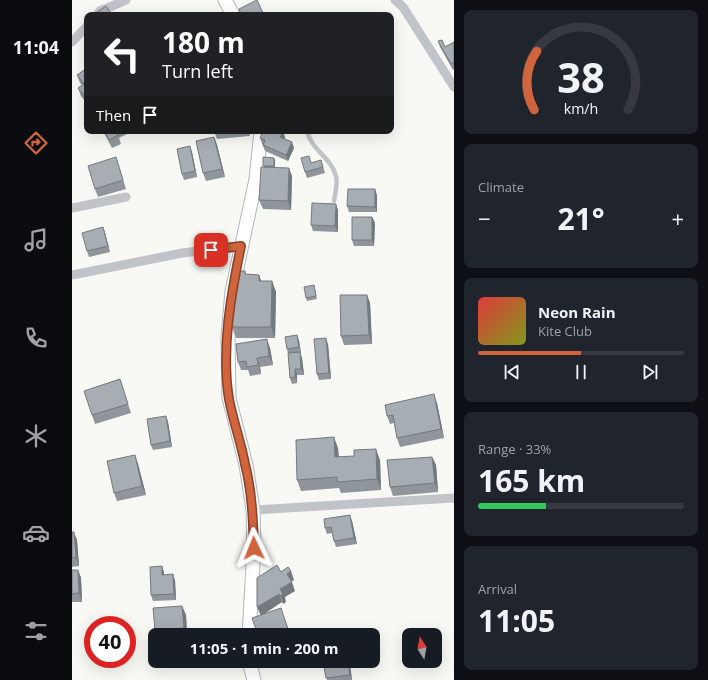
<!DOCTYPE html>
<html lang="en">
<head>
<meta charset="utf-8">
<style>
	body { margin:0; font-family:"Open Sans",sans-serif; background:#20242c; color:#f1f3f6; height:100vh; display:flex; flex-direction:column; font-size:15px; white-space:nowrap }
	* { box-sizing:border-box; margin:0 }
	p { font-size:13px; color:#9ea1a6 }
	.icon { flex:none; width:22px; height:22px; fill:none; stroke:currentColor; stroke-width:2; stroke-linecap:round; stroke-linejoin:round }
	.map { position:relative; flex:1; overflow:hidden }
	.panel { display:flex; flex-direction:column; gap:10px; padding:10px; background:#0d0f14; width:254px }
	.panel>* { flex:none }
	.banner { position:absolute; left:12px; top:12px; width:310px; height:122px; border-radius:8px; box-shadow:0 4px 16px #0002; background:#202124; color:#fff; overflow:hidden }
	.needle { width:26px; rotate:349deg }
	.fabs { position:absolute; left:330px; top:628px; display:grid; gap:8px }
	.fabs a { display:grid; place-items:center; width:40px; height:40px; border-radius:8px; background:#171b24; box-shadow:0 4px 16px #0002; font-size:20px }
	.speed { position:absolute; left:12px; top:616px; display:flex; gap:8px; font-size:20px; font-weight:700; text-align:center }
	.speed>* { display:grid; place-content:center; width:52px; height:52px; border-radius:50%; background:#171b24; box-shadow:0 4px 16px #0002; line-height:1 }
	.speed .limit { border:6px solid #d22; background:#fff; color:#111 }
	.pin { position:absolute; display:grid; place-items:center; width:34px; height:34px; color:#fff; margin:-17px; border-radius:8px; box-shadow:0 2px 6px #0006 }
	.me { position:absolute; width:44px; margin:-22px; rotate:358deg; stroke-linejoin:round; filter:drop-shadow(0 0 3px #0008) }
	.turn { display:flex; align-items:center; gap:14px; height:84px; padding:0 12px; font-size:18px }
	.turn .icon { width:52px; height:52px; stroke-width:2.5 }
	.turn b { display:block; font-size:28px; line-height:34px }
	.then { display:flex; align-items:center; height:38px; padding:0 12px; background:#0003; gap:8px; font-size:15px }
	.big { font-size:30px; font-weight:700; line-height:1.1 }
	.panel .tile { flex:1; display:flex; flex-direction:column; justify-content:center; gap:6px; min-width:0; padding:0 14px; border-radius:8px; background:#20242c }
	.panel .dial { align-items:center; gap:0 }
	.dial svg { height:104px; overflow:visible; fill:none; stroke:#363941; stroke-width:7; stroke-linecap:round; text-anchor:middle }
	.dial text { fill:#f1f3f6; stroke:none }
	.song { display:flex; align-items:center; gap:12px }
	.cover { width:48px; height:48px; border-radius:6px; background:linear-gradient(135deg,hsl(0 70% 55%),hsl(70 70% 35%)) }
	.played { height:4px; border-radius:2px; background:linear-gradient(90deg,#d0643d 50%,#363941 50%) }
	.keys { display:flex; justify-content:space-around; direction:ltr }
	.heat { display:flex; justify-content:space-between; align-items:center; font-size:22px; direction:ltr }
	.charge { height:6px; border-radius:3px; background:linear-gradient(90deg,#34c759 33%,#363941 0) }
	.trip { position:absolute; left:76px; top:628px; width:232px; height:40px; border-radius:8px; background:#171b24; box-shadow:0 4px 16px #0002; font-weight:700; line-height:40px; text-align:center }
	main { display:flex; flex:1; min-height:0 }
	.tabs { display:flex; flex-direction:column; width:72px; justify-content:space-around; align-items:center; background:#090b0e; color:#9ea1a6 }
	.tabs .icon { width:28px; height:28px }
	.tabs .active { color:#d0643d }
	.tabs b { font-size:18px; color:#f1f3f6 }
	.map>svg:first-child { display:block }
</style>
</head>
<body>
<main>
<nav class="tabs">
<b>11:04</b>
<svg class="icon active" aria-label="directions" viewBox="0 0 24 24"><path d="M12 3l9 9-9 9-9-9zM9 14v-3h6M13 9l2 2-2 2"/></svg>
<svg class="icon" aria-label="music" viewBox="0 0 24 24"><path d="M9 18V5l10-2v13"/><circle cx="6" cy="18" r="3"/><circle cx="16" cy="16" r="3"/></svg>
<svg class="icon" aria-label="phone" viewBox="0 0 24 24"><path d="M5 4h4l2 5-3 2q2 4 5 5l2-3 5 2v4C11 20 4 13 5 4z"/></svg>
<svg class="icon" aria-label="climate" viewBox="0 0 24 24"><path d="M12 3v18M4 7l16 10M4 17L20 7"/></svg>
<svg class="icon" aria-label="car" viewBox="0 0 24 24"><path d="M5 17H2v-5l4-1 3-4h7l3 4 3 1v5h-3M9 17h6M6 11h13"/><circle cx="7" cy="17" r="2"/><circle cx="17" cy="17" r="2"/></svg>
<svg class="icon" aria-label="filters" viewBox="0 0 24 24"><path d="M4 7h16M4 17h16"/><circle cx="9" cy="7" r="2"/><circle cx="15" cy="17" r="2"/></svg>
</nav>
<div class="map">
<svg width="382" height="680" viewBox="0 0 382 680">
	<rect width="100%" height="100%" fill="#f8f8f5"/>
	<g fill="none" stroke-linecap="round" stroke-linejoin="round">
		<g stroke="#b2b7bb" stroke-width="15">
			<path id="secondary" d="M153,0L161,15
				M177,635L182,548L181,510L174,465L157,398L156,337L160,291L184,179L189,131
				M177,661L182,680"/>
		</g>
		<path stroke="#c0c3c7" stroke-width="4.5" d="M235,131C239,150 259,157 264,176C266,183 263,194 262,201"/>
		<path stroke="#c0c3c7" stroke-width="9" d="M323,0L331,7L382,87
			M25,15L28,11L54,0
			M0,42L15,26
			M0,208L54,197
			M0,275L110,253L169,246
			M181,510L382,498"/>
		<use href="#secondary" stroke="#fff" stroke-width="13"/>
	</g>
	<path fill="#8f959a" d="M366,41L373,47L382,42V69L381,70L368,47Z
		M15,68V104L9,96L6,88L10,85L8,83L5,75Z
		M31,131H61L47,138L49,144L40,148Z
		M142,131H177L178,136L145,139Z
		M142,137L145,145L153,177L134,181L131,173Z
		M213,137V139L222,148L216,161L193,151L188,138Z
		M120,152L125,177L112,180L110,174Z
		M44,157L54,189L26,197L23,189Z
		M202,158L203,161V167L220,176L219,210L191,209L187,200L192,167L191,166Z
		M240,162L251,166L253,173L235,178L233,172Z
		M305,195V212H277L275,206Z
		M266,210V232L241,231L239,225Z
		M300,217L303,223L302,246H282L280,240Z
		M31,227L33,233L38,252L17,257L15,251Z
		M173,271L174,274L187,275L189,281H200L204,292L203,338H164L160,327L166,278Z
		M242,285L245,299L235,301L234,298Z
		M295,295L298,303L300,344L272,345L269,336Z
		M225,335L227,341L229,353H228L230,358L232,375H225V383L220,384L218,378L216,353L215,349Z
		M256,344L259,379L247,380L245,374Z
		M198,348L201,365L188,367L189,374L178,376L176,370H169L166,362Z
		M48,379L59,413L23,424L20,415Z
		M365,403L372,438L328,447L325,438L322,423L318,424L315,416Z
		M94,416L96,422L100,447L81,450L79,445Z
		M266,448L267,457L308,460L309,490L269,493L267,488L229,491L225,480Z
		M63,455L66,464L74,495L45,501L42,493Z
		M360,457L364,465L366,492L321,496L318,487Z
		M280,521L285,544L264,547L262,541L260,533L255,534L253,528Z
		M0,532L5,540L7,566L0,567Z
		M0,570H6L9,578L10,602H0Z
		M92,572V575L103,580L104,600L81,601L79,595Z
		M110,606L114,615L115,635H84L83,630Z
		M79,661H104V665L81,667Z
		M251,661H264L278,665L280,680H255Z"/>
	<path fill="#74797d" d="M211,132L213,137L211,143L208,137Z
		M142,137L145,145L153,177L150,169Z
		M220,142L222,148L216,161L214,155Z
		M118,146L120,152L125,177L123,171Z
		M202,158L203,161V169L202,166Z
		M217,168L220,176L219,210L216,201Z
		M303,189L305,195V212L303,207Z
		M264,204L266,210V232L263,226Z
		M300,217L303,223L302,246L300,240Z
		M31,227L33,233L38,252L36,246Z
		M187,275L191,286L187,281Z
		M200,281L204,292L203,338L199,327Z
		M295,295L298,303L300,344L297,335Z
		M225,335L227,341L229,353L227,347Z
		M254,338L256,344L259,379L257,373Z
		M195,339L198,348L201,365L197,356Z
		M228,352L230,358L232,375L229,369Z
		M185,358L188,367L189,374L186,365Z
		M223,369L225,375V383L223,377Z
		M362,394L365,403L372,438L369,429Z
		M94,416L96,422L100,447L98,441Z
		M262,437L266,448L267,468L263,457Z
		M304,449L308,460L309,490L305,479Z
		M63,455L66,464L74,495L70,486Z
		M360,457L364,465L366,492L363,483Z
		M278,515L280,521L285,544L282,538Z
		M2,532L5,540L7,566L4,557Z
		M90,566L92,572V581L90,575Z
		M6,570L9,578L10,602L7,593Z
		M219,571L222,580L218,582L215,574Z
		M101,574L103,580L104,600L102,594Z
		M220,582L223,591L213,597L214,602L211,604L208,596V589Z
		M207,594L210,602L189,616L185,607Z
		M110,606L114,615L115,635L112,628Z
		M276,661L278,665L280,680L278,675Z"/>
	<path fill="#a6adb3" stroke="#74797d" d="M185,0L192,15H169L167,9Z
		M34,6L40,15H21Z
		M370,40L373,47L382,42V62L379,64L366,41Z
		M15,68V97L14,98L6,88L12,84L5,75Z
		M32,131H44L46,135L37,140Z
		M191,131L211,132L208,137L220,142L214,155L191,145L193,140L188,138Z
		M142,137L150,169L131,173L124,141Z
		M118,146L123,171L110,174L105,149Z
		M237,156L239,163L249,160L251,167L233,172L229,158Z
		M44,157L51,180L23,189L16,166Z
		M191,157L202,158V166H191Z
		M189,167L217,168L216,201L187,200Z
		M276,189H303V207L275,206Z
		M240,203L264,204L263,226L239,225Z
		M280,217H300V240H280Z
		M31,227L36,246L15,251L10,233Z
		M166,271H173V274L187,275V281H200L199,327H160L161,278H166Z
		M242,285L244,296L234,298L232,287Z
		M268,295H295L297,335L269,336Z
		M225,335L227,347L215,349L213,337Z
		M254,338L257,373L245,374L242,339Z
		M195,339L197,356L185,358L186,365L175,367L174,361L166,362L164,344Z
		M228,352L229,369H223V377L218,378L216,353Z
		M48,379L56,404L20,415L12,391Z
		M362,394L369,429L325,438L321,415L315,416L313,405Z
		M94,416L98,441L79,445L75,419Z
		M262,437L263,457L282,456V450L304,449L305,479L265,482V477L225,480L224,440Z
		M63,455L70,486L42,493L35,461Z
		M360,457L363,483L318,487L315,460Z
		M278,515L282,538L262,541L259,527L253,528L252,519Z
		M0,532H2L4,557L0,558Z
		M205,565L209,572L216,567L219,571L215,574L220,582L208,589L211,594L208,596L207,594L185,607V578Z
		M90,566V575L101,574L102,594L79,595L78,567Z
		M0,570H6L7,593L0,594Z
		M110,606L112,628L83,630L81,608Z
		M209,608L218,635H186L180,618Z
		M83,642V661H79L77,643Z
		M251,661H263V662L267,661H276L278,675L254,678Z"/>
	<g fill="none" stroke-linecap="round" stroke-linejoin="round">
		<g stroke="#874128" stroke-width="10">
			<path id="route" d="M139,250L169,246C159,294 149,350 157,399C161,421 169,442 173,464C180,492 181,519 182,548"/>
		</g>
		<use href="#route" stroke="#d0643d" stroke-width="7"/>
	</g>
</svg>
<div class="fabs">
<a><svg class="needle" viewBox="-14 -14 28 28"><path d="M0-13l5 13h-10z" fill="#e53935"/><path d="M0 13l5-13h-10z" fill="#9ea1a6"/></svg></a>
</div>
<div class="speed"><div class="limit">40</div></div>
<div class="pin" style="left:139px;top:250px;background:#d93025"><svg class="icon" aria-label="arrive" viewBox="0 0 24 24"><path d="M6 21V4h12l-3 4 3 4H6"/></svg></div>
<svg class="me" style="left:182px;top:548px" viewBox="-20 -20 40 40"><path d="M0-17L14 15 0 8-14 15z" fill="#d0643d" stroke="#fff" stroke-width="4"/></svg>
<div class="trip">11:05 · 1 min · 200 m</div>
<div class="banner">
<div class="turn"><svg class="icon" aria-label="left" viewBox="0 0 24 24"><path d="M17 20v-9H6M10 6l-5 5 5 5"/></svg><div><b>180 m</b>Turn left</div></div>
<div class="then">Then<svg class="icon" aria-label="arrive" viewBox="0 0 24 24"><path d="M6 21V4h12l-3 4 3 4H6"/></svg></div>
</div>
</div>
<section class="panel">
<div class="tile dial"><svg viewBox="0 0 100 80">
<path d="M14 69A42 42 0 1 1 86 69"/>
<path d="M14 69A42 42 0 0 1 16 24" stroke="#d0643d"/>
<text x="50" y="56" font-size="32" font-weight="700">38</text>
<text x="50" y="72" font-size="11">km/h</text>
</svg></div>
<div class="tile"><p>Climate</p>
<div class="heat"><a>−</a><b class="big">21°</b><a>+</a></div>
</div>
<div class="tile">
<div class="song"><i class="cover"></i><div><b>Neon Rain</b><p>Kite Club</p></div></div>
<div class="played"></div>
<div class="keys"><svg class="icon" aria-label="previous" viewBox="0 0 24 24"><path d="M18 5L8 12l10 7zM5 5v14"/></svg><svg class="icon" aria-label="pause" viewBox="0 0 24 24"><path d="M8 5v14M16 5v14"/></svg><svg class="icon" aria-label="next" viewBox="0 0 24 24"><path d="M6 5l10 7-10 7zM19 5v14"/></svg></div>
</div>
<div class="tile"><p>Range · 33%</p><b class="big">165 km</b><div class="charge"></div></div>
<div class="tile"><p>Arrival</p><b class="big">11:05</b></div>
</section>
</main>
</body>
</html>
